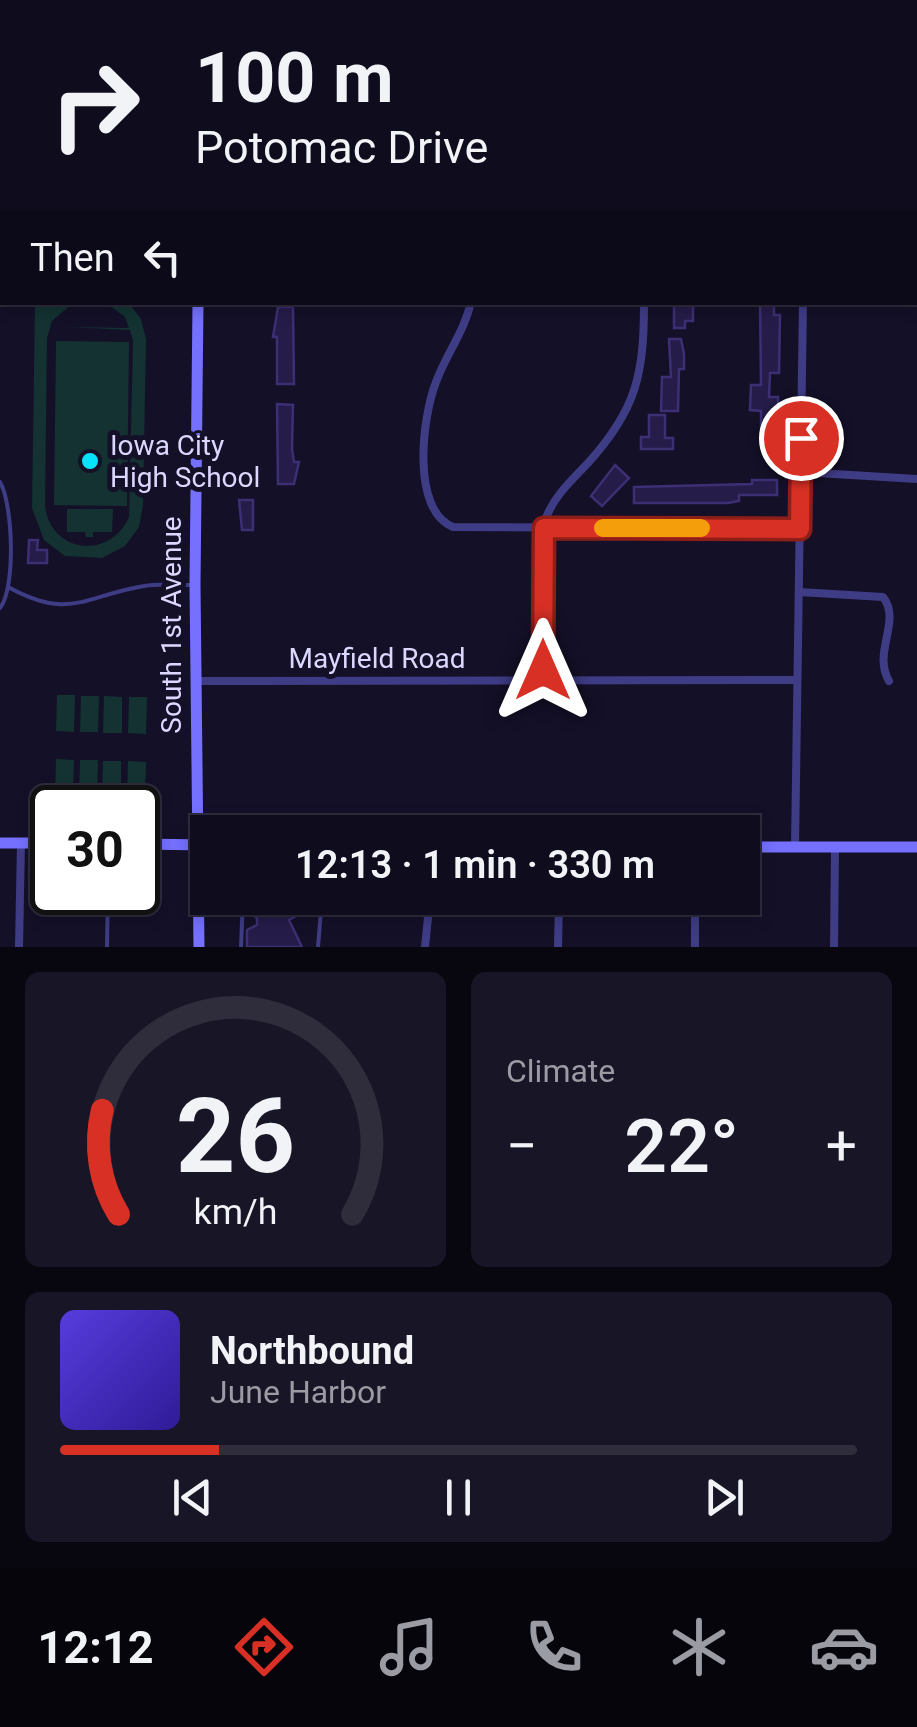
<!DOCTYPE html>
<html lang="en">
<head>
<meta charset="utf-8">
<style>
	body { margin:0; font-family:Roboto,sans-serif; background:#181527; color:#f1f3f6; height:100vh; display:flex; flex-direction:column; font-size:38px; white-space:nowrap }
	* { box-sizing:border-box; margin:0 }
	p { font-size:32px; color:#9b9ba4 }
	.icon { flex:none; width:55px; height:55px; fill:none; stroke:currentColor; stroke-width:2; stroke-linecap:round; stroke-linejoin:round }
	.map { position:relative; height:947px; overflow:hidden }
	.panel { display:flex; flex-direction:column; gap:25px; padding:25px; background:#080710; flex:1 }
	.panel>* { flex:none }
	.hud { position:absolute; left:0px; top:0px; width:918px; height:305px; box-shadow:0 5px 15px #0003,0 0 0 2px #2f2c3c; background:#0f0c1e; color:#f1f3f6; overflow:hidden }
	.speed { position:absolute; left:30px; top:785px; display:flex; gap:20px; font-size:50px; font-weight:700; text-align:center }
	.speed>* { display:grid; place-content:center; width:130px; height:130px; border-radius:50%; background:#0f0c1e; box-shadow:0 5px 15px #0003,0 0 0 2px #2f2c3c; line-height:1 }
	.speed .limit { border:5px solid #111; border-radius:15px; background:#fff; color:#111 }
	.pin { position:absolute; display:grid; place-items:center; width:85px; height:85px; color:#fff; margin:-42px; border:5px solid #fff; border-radius:50%; box-shadow:0 2px 10px #0007 }
	.me { position:absolute; width:110px; margin:-55px; rotate:0deg; stroke-linejoin:round; filter:drop-shadow(0 0 8px #0008) }
	.turn { display:flex; align-items:center; gap:35px; height:210px; padding:0 30px; font-size:45px }
	.turn .icon { width:130px; height:130px; stroke-width:2.5 }
	.turn b { display:block; font-size:70px; line-height:85px }
	.then { display:flex; align-items:center; height:95px; padding:0 30px; background:#0003; gap:20px; font-size:38px }
	.big { font-size:75px; font-weight:600; line-height:1.1 }
	.panel .widget { flex:1; display:flex; flex-direction:column; justify-content:center; gap:15px; min-width:0; padding:0 35px; border-radius:15px; background:#181527 }
	.panel .dial { align-items:center; gap:0 }
	.dial svg { height:260px; overflow:visible; fill:none; stroke:#2f2c3c; stroke-width:7; stroke-linecap:round; text-anchor:middle }
	.dial text { fill:#f1f3f6; stroke:none }
	.song { display:flex; align-items:center; gap:30px }
	.cover { width:120px; height:120px; border-radius:15px; background:linear-gradient(135deg,hsl(250 70% 55%),hsl(250 70% 35%)) }
	.played { height:10px; border-radius:5px; background:linear-gradient(90deg,#d93025 20%,#2f2c3c 20%) }
	.keys { display:flex; justify-content:space-around; direction:ltr }
	.heat { display:flex; justify-content:space-between; align-items:center; font-size:55px; direction:ltr }
	.panel .tiles { flex:1; display:grid; gap:25px; grid-template-columns:1fr 1fr }
	.widget:last-child { grid-column:span 2 }
	.trip { position:absolute; left:190px; top:815px; width:570px; height:100px; border-radius:0px; background:#0f0c1e; box-shadow:0 5px 15px #0003,0 0 0 2px #2f2c3c; font-weight:600; line-height:100px; text-align:center }
	.menu { display:flex; height:160px; justify-content:space-around; align-items:center; background:#06050c; color:#9b9ba4 }
	.menu .icon { width:70px; height:70px }
	.menu .on { color:#d93025 }
	.menu b { font-size:45px; color:#f1f3f6 }
	.map>svg:first-child { display:block }
</style>
</head>
<body>
<div class="map">
<svg width="917" height="947" viewBox="0 0 917 947">
	<rect width="100%" height="100%" fill="#141028"/>
	<path fill="#133231" d="M129,303L141,319L146,339L143,505L139,527L125,546L102,558L65,556L44,540L32,508L35,303H73L52,321L47,338L45,506C51,554 110,560 129,517L133,341L130,330L68,327L129,328L125,317L106,303Z
		M56,341L129,342L127,506L54,505Z
		M67,509H113L112,532H93V537H86L85,532H67Z
		M57,695H75L74,732L56,731Z
		M81,696H99L98,732H80Z
		M104,696L122,697V733H103Z
		M129,697H147L146,734L128,733Z
		M56,759L74,760L73,796H55Z
		M80,760H98L97,797L79,796Z
		M103,761H121V797H102Z
		M128,761L146,762L145,798H127Z"/>
	<path fill="#261c49" stroke="#3d2f74" stroke-width="2.5" d="M674,302H693V321H685V328H674Z
		M760,302H774V315H780L779,373H770L769,397H778V446H761V411L750,410L751,385H761Z
		M278,307H293L294,384H277V337H273Z
		M669,339H681L684,354V369H679L678,411H661L662,377H671Z
		M277,404L293,405L292,449L294,462H299L294,484H278Z
		M649,415H665V438H673V449H641V437H649Z
		M615,465L629,478L602,506L591,496Z
		M752,480H777V495H739V501L728,503H634V487L752,484Z
		M239,500H253V530H242Z
		M29,540H38L37,550H47V563H28Z
		M251,898H297L296,916L289,920L302,947H247V930L257,925V918L250,913Z"/>
	<g fill="none" stroke-linecap="round" stroke-linejoin="round">
		<path stroke="#3f3c86" stroke-width="4" d="M0,482C13,504 16,588 0,608
			M8,587C70,621 84,596 144,586C159,583 176,585 191,585
			M107,947L108,892
			M241,947L243,898
			M318,947L322,898"/>
		<path stroke="#3f3c86" stroke-width="8" d="M441,0L447,2
			M118,2V0
			M709,2L711,0
			M0,3H2
			M915,85H917
			M0,174H2
			M915,240H917
			M471,302C464,332 446,355 436,382C422,418 411,510 453,527L800,529
			M801,472L917,479
			M799,592L883,597C902,621 872,652 889,681
			M543,680C543,638 534,555 546,518C554,496 572,480 588,463C637,409 644,374 644,302
			M196,681L797,680
			M795,847L803,302
			M19,947L21,843
			M425,947L430,898
			M558,947L559,898
			M695,947V898
			M834,947L835,847"/>
		<path stroke="#7570fd" stroke-width="11" d="M204,2V0
			M198,302L195,585L199,947
			M0,843H52
			M138,844L208,845
			M742,847H917"/>
	</g>
	<g fill="none" stroke-linecap="round" stroke-linejoin="round">
		<g stroke="#8d1f18" stroke-width="25">
			<path id="route" d="M543,670L544,528L800,529L801,438"/>
		</g>
		<use href="#route" stroke="#d93025" stroke-width="18"/>
		<path stroke="#f59e0b" stroke-width="18" d="M603,528H701"/>
	</g>
	<circle fill="#06e1fc" stroke="#141028" stroke-width="4" cx="90" cy="461" r="10"/>
	<g text-anchor="middle" dominant-baseline="central" stroke-width="10" stroke-linejoin="round" paint-order="stroke">
		<g font-size="28" fill="#dcd7ff" stroke="#141028" text-anchor="start">
			<text x="110" y="445">Iowa City<tspan x="110" dy="32">High School</tspan></text>
		</g>
		<g font-size="28" fill="#dcd7ff" stroke="#141028">
			<text transform="translate(171 625) rotate(-90)">South 1st Avenue</text>
			<text x="377" y="658">Mayfield Road</text>
		</g>
	</g>
</svg>
<div class="speed"><div class="limit">30</div></div>
<div class="pin" style="left:801px;top:438px;background:#d93025"><svg class="icon" aria-label="arrive" viewBox="0 0 24 24"><path d="M6 21V4h12l-3 4 3 4H6"/></svg></div>
<svg class="me" style="left:543px;top:670px" viewBox="-20 -20 40 40"><path d="M0-17L14 15 0 8-14 15z" fill="#d93025" stroke="#fff" stroke-width="4"/></svg>
<div class="trip">12:13 · 1 min · 330 m</div>
<div class="hud">
<div class="turn"><svg class="icon" aria-label="right" viewBox="0 0 24 24"><path d="M7 20v-9h11M14 6l5 5-5 5"/></svg><div><b>100 m</b>Potomac Drive</div></div>
<div class="then">Then<svg class="icon" aria-label="left" viewBox="0 0 24 24"><path d="M17 20v-9H6M10 6l-5 5 5 5"/></svg></div>
</div>
</div>
<section class="panel">
<div class="tiles">
<div class="widget dial"><svg viewBox="0 0 100 80">
<path d="M14 69A42 42 0 1 1 86 69"/>
<path d="M14 69A42 42 0 0 1 9 37" stroke="#d93025"/>
<text x="50" y="56" font-size="32" font-weight="700">26</text>
<text x="50" y="72" font-size="11">km/h</text>
</svg></div>
<div class="widget"><p>Climate</p>
<div class="heat"><a>−</a><b class="big">22°</b><a>+</a></div>
</div>
<div class="widget">
<div class="song"><i class="cover"></i><div><b>Northbound</b><p>June Harbor</p></div></div>
<div class="played"></div>
<div class="keys"><svg class="icon" aria-label="previous" viewBox="0 0 24 24"><path d="M18 5L8 12l10 7zM5 5v14"/></svg><svg class="icon" aria-label="pause" viewBox="0 0 24 24"><path d="M8 5v14M16 5v14"/></svg><svg class="icon" aria-label="next" viewBox="0 0 24 24"><path d="M6 5l10 7-10 7zM19 5v14"/></svg></div>
</div>
</div>
</section>
<nav class="menu">
<b>12:12</b>
<svg class="icon on" aria-label="directions" viewBox="0 0 24 24"><path d="M12 3l9 9-9 9-9-9zM9 14v-3h6M13 9l2 2-2 2"/></svg>
<svg class="icon" aria-label="music" viewBox="0 0 24 24"><path d="M9 18V5l10-2v13"/><circle cx="6" cy="18" r="3"/><circle cx="16" cy="16" r="3"/></svg>
<svg class="icon" aria-label="phone" viewBox="0 0 24 24"><path d="M5 4h4l2 5-3 2q2 4 5 5l2-3 5 2v4C11 20 4 13 5 4z"/></svg>
<svg class="icon" aria-label="climate" viewBox="0 0 24 24"><path d="M12 3v18M4 7l16 10M4 17L20 7"/></svg>
<svg class="icon" aria-label="car" viewBox="0 0 24 24"><path d="M5 17H2v-5l4-1 3-4h7l3 4 3 1v5h-3M9 17h6M6 11h13"/><circle cx="7" cy="17" r="2"/><circle cx="17" cy="17" r="2"/></svg>
</nav>
</body>
</html>
